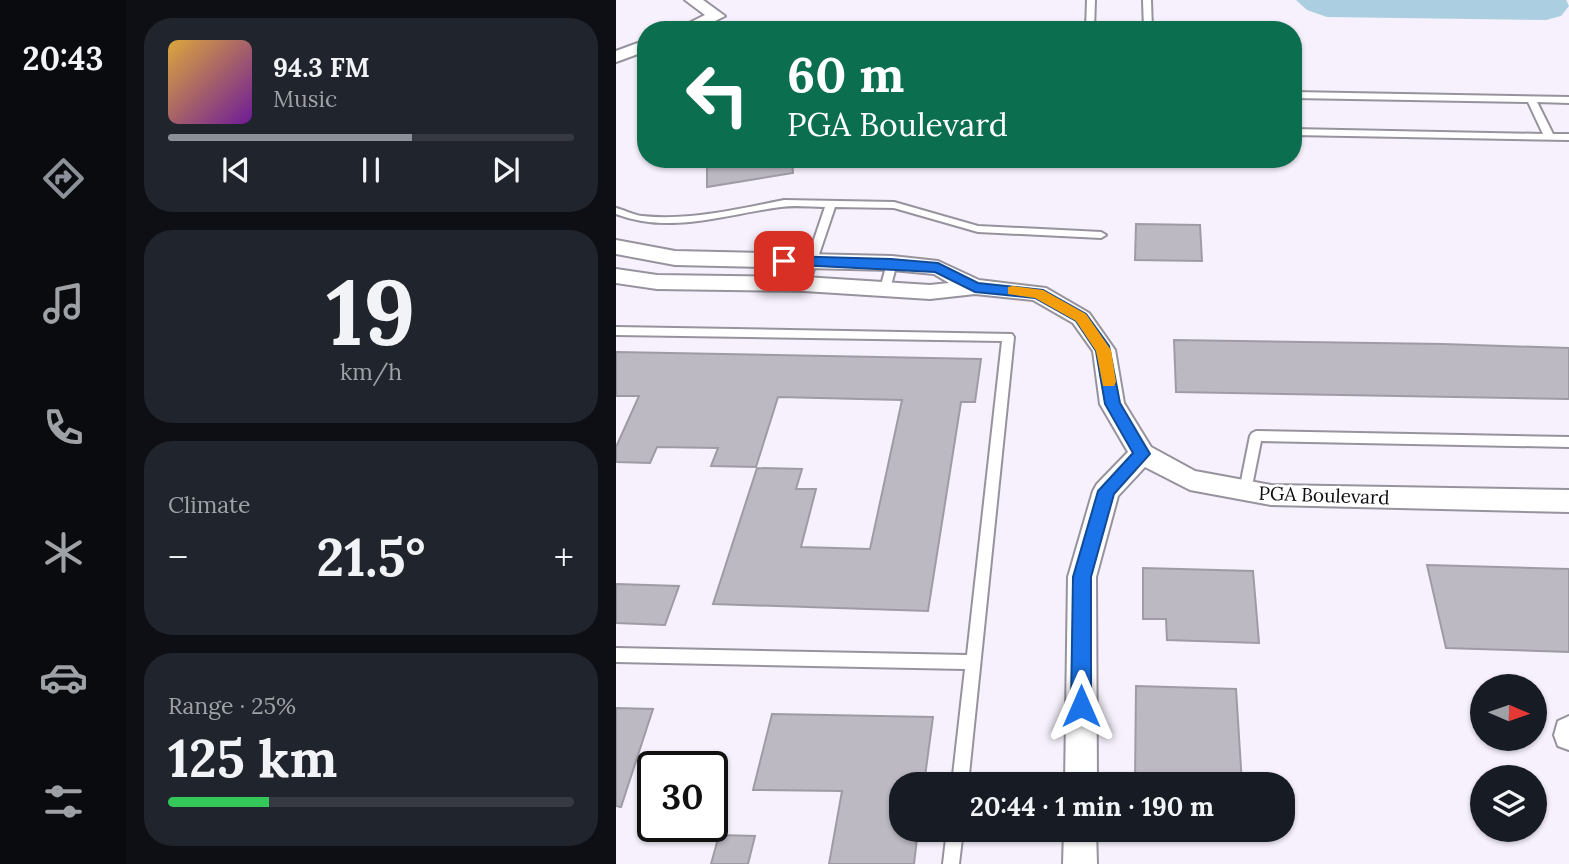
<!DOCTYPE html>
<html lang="en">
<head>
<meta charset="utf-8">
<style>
	body { margin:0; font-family:Lora,serif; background:#20242c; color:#f1f3f6; height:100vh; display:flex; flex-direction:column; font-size:26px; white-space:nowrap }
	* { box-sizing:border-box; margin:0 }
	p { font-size:23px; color:#9ea1a6 }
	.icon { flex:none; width:38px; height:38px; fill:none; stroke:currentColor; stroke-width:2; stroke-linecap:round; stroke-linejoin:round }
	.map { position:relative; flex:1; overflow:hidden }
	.sheet { display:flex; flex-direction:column; gap:18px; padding:18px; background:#0d0f14; width:490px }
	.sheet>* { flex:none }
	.guide { position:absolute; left:21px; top:21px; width:665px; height:147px; border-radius:28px; box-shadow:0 2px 5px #0004; background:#0b6e4f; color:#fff; overflow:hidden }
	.needle { width:46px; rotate:92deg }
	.tools { position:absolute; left:854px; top:674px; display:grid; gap:14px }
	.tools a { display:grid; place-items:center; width:77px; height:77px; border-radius:50%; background:#171b24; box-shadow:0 2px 5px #0004; font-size:35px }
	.speed { position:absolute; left:21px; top:751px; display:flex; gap:14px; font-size:35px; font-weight:700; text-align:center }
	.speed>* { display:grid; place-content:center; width:91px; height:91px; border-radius:50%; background:#171b24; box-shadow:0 2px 5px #0004; line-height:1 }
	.speed .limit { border:4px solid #111; border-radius:10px; background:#fff; color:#111 }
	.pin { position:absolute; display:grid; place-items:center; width:60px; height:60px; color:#fff; margin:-30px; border-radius:14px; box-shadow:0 4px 10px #0006 }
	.me { position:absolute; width:77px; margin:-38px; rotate:0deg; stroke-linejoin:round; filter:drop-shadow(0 0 5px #0008) }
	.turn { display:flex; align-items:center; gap:24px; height:147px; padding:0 35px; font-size:32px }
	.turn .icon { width:91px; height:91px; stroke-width:2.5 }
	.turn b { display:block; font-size:49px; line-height:60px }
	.big { font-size:52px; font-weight:800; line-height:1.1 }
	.sheet .tile { flex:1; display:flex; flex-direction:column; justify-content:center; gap:10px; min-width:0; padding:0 24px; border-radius:28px; background:#20242c }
	.sheet .dial { align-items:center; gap:0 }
	.dial b { font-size:91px; line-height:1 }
	.song { display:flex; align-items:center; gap:21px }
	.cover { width:84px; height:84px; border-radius:10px; background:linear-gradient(135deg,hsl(40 70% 55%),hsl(280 70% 35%)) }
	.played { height:7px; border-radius:4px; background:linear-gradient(90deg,#8c9099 60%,#363941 60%) }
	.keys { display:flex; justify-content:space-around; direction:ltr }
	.heat { display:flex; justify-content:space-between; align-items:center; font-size:38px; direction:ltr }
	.charge { height:10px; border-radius:5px; background:linear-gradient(90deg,#34c759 25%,#363941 0) }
	.trip { position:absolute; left:273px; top:772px; width:406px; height:70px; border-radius:28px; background:#171b24; box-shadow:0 2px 5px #0004; font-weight:800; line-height:70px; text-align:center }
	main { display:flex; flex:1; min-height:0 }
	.tabs { display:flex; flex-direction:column; width:126px; justify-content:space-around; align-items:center; background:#090b0e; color:#9ea1a6 }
	.tabs .icon { width:49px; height:49px }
	.tabs .current { color:#8c9099 }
	.tabs b { font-size:32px; color:#f1f3f6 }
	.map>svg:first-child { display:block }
</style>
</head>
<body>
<main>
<nav class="tabs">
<b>20:43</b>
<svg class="icon current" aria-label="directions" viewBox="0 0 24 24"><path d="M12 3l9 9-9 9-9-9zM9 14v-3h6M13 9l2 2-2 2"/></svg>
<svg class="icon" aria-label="music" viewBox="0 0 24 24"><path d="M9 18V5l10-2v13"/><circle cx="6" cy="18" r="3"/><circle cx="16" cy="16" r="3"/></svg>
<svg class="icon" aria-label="phone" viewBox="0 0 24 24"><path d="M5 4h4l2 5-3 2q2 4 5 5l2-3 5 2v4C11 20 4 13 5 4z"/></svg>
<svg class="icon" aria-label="climate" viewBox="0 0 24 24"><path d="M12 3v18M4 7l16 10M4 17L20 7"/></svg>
<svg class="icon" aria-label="car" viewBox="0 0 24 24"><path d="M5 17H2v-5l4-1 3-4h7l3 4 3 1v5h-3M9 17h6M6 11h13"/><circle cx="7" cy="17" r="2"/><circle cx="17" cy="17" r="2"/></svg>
<svg class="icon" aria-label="filters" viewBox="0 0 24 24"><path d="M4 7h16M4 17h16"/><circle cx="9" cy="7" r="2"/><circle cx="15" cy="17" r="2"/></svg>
</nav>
<section class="sheet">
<div class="tile">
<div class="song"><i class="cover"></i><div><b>94.3 FM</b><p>Music</p></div></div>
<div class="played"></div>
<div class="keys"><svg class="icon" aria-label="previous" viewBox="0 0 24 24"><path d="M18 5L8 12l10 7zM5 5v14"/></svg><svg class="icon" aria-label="pause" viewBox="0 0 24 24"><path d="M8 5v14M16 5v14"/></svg><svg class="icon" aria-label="next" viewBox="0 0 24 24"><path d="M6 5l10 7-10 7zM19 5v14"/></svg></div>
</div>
<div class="tile dial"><b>19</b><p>km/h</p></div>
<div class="tile"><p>Climate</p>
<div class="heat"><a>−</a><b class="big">21.5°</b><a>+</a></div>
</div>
<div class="tile"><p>Range · 25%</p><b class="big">125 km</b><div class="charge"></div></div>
</section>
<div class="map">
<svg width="953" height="864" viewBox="0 0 953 864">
	<rect width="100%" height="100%" fill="#f6f1fc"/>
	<path fill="#abcee0" d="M680,0H950L953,6L945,16L930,20L711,17L691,10Z"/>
	<path fill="#bdb9c3" stroke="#9f9ba5" stroke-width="2" d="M91,159H176L177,173L91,187Z
		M520,224L584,225L586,261L519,260Z
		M558,340L827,344L953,348V399L560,392Z
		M0,352L365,359L359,402H345L312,611L97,604L141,468L186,469L180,489H200L185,547L254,549L286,400L162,397L140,467L95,466L102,448L41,447L34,463L0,462V447L23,396H0Z
		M811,565L953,569V652L830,648Z
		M527,568L637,571L643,643L551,640L550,619H527Z
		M0,584L63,586L49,625L0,623Z
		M520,686L620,689L626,784H519Z
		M0,708L37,709L5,807L0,806Z
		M156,714L317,717L308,784H285V830H302L298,864H213L226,791L137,790Z
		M519,830H629V834Z
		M103,835L139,836L132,864H95Z"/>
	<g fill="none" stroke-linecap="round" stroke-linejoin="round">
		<g stroke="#97939d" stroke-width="4">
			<path id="lane" d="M471,0H479L478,30H470Z
				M527,0H535L536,30H528Z
				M677,92L953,97V103L921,102L937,134H953V140L677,135V129L927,134L912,102L677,98Z
				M168,200L278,202L362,226L485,232L490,235L485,238L362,232L278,208L219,207L193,284L188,288L183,284L209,207C195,207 179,205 165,207C110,214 55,235 0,214V208C9,210 17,215 26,216C74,221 122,209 168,200Z
				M276,260L281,263L274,289L269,293L264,289L271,263Z
				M0,327L396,334L398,337L352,784H336L349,669L0,662V648L351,655L386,341L0,335Z
				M640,431L953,437V447L645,441L635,491L634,495H624L623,491L634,436L636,433Z
				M331,830H347L343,864H327Z"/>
		</g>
		<g stroke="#97939d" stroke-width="4">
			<path id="street" d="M69,0H87L109,16L81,30H59L89,15Z
				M30,40V51L0,62V51Z
				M0,240L59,251L276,256L322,261L363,280L430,288L473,313L499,350L508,403L535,447L579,471L655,485L953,490V512L655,505L574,490L529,467L502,496L480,577L481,784H449L452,577L477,491L481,484L512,452L484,404L477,351L457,323L417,300L359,294L314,299L188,291L41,289L0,283V269L41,275L188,277L314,285L333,283L318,274L276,270L59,265L0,254Z
				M953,716V750L942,746L938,735L942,721Z
				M448,830H480L481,864H447Z"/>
		</g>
		<use href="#lane" fill="#fff" fill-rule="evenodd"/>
		<use href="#street" fill="#fff" fill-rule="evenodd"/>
	</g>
	<path fill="#1a73e8" stroke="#114b97" stroke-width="2" d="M168,256L275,259L322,263L362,283L427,290L470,314L493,346L504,403L534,454L498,494L475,577V706L472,713L465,716L458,713L455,706L457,577L482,491L517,453L489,404L480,351L460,321L419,298L359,292L319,272L163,264V258Z"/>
	<path fill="#f59e0b" d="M397,286L427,290L470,314L495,350L500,382L498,386H487L480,351L460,321L419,298L392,294V287Z"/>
	<g text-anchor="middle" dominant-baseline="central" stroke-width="5" stroke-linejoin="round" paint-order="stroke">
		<g font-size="19" fill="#0f0d11" stroke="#fff">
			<text transform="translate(708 495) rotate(2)">PGA Boulevard</text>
		</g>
	</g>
</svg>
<div class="tools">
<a><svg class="needle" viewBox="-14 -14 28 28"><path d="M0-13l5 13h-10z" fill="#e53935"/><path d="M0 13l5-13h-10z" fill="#9ea1a6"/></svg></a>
<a><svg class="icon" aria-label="layers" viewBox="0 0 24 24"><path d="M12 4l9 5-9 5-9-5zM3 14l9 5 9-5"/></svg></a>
</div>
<div class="speed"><div class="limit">30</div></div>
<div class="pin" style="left:168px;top:261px;background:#d93025"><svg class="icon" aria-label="arrive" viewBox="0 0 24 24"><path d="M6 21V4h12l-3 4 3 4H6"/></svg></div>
<svg class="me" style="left:465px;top:706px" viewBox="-20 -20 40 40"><path d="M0-17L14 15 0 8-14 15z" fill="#1a73e8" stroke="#fff" stroke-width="4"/></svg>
<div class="trip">20:44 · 1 min · 190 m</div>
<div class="guide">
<div class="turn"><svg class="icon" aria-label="left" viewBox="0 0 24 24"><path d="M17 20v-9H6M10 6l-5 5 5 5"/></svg><div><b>60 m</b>PGA Boulevard</div></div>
</div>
</div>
</main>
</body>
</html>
